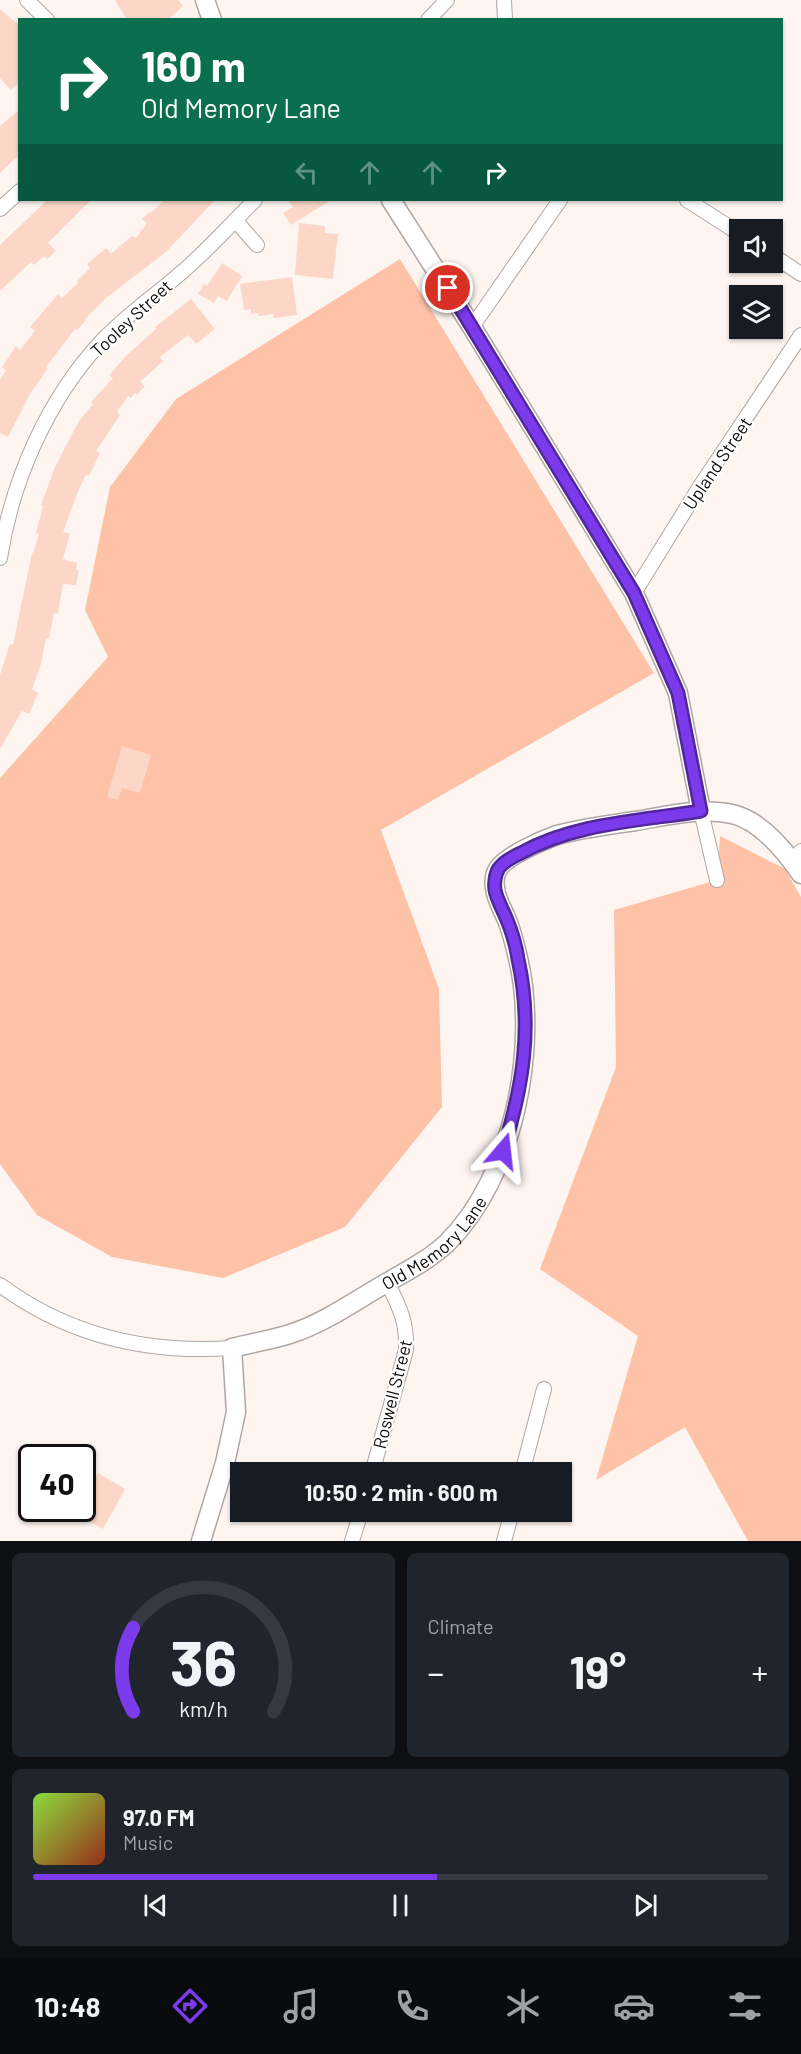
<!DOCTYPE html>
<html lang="en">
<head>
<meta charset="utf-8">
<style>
	body { margin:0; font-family:Barlow,sans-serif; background:#20242c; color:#f1f3f6; height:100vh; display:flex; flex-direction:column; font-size:22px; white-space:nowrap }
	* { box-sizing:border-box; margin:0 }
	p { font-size:20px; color:#9ea1a6 }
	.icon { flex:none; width:33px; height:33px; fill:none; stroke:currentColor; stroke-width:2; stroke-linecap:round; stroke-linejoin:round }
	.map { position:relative; height:1541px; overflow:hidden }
	.details { display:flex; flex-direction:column; gap:12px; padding:12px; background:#0d0f14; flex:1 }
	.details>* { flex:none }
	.guide { position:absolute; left:18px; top:18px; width:765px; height:183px; border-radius:0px; box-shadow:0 2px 4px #0004; background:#0b6e4f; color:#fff; overflow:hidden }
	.fabs { position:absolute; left:729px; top:219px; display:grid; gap:12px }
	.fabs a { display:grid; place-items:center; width:54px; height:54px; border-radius:0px; background:#171b24; box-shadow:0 2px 4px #0004; font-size:30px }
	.speed { position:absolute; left:18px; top:1444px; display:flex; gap:12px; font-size:30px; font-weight:700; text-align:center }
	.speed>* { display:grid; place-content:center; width:78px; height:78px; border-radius:50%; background:#171b24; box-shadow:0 2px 4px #0004; line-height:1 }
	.speed .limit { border:3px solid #111; border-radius:9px; background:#fff; color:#111 }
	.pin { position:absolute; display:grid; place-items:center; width:51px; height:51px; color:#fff; margin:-26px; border:3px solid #fff; border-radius:50%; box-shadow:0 2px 6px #0007 }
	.me { position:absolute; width:66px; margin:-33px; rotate:17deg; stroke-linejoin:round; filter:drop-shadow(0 0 4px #0008) }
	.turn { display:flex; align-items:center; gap:21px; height:126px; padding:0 24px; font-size:27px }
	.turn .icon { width:78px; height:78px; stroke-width:2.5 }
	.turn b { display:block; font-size:42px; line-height:51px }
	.lanes { display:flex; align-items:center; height:57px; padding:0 24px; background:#0003; justify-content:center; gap:30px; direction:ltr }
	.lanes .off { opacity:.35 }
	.big { font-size:45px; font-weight:700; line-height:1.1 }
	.details .card { flex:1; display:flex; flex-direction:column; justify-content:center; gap:9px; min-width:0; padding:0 21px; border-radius:9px; background:#20242c }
	.details .dial { align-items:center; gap:0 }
	.dial svg { height:156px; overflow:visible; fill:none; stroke:#363941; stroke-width:7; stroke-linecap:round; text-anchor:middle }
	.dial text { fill:#f1f3f6; stroke:none }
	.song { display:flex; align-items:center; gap:18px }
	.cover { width:72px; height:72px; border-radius:9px; background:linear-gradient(135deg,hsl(90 70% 55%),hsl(10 70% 35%)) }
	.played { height:6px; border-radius:3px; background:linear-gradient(90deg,#7c3aed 55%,#363941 55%) }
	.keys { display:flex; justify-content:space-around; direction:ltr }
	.heat { display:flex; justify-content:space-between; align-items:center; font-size:33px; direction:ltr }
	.details .tiles { flex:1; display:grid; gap:12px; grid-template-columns:1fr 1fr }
	.card:last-child { grid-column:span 2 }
	.trip { position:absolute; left:230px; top:1462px; width:342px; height:60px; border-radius:0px; background:#171b24; box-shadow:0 2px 4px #0004; font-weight:700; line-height:60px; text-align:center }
	.dock { display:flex; height:96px; justify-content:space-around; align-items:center; background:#090b0e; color:#9ea1a6 }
	.dock .icon { width:42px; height:42px }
	.dock .on { color:#7c3aed }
	.dock b { font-size:27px; color:#f1f3f6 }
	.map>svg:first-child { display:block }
</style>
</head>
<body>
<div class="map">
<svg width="801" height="1541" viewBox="0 0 801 1541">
	<rect width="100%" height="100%" fill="#fef5f1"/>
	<path fill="#fec2a8" d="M400,259L654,673L381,830L439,989L442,1107L345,1227L223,1278L112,1257L37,1215L0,1164V778L108,657L85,610L110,487L176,399Z
		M720,836L785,869L801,897V1541H748L685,1427L596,1480L638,1336L540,1269L616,1067L614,910L717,880Z"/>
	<path fill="#fcd7c7" d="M115,0H178L183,6L168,20H127Z
		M0,9L20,26V82L11,90L0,78Z
		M20,109V154L0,173V126Z
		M47,200H91L48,243L56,251L47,259L44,256L34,265L31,262L0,291V245Z
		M164,200H215L166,252L106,298L85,319L86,320L77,330L75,329L46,367L48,368L30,394L8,437L0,433V380L6,370L2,367L16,346L20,350L35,331L30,327L58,294L62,298L78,283L77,281L90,268L87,264L106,248L111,254L132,236L136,238L147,223L142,219L150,212L151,213Z
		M288,200H331L291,225L283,213L293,207Z
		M299,223L325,226V233L338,234L333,279L295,275Z
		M222,263L242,276L227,301L218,296L214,303L198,294L204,284L207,286Z
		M292,277L297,315L274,318V314L259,316L258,313L251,314V309L244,310L240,284Z
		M191,299L215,329L196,344L188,335L160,357L163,361L140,382L145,386L137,395L135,393L131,398L128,396L117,412L120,415L96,451L100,453L89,476L86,475L79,489L63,532L70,534L63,559L77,563L76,570H79L76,585L63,584L58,613H54L49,638H46L41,664L32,689L38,693L29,714L22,711L0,749V675L10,644L13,645L32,553H33L39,534L36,533L43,506L41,505L55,467L79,421L93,404L91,402L113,378L109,375L127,355L156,329L155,327Z
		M122,746L151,755L140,793L122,788L118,800L107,797Z
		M98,1473L125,1489L103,1529L76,1514L79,1509H82V1502Z"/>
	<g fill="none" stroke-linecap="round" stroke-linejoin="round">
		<g stroke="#b0a7a4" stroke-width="16">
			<path id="street" d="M27,0L47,20
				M504,0L505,20
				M428,20L447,0
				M687,200L740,234
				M0,209L20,191
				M235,220L257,245
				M772,255L801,274
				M472,327L560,200
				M0,558C12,480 48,399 101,342C128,313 162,291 191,264C213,244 234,221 255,200
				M634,593L699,488L801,335
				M701,811L717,880
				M792,861L801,851
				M0,1285C69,1336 148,1354 232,1348
				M372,1473L406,1350C407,1321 400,1308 387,1282
				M522,1473L544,1389
				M352,1541L361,1512
				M504,1541L512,1512"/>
		</g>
		<g stroke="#b0a7a4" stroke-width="21">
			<g id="secondary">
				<path d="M205,0L212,20"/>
				<path d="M391,200L472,327L634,593L678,693L701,811"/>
				<path id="s1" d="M201,1541L225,1463L236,1412L232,1348C251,1343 271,1340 290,1334C322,1324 352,1303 381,1286C403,1273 428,1261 447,1243C514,1177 539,1047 518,958C515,945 512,932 507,920C503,910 496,899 495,888C494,882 495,874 498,869C506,856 543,840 557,835C583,828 609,825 635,821C667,816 700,807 732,814C760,820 786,852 801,874"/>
			</g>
		</g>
		<use href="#street" stroke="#fff" stroke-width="14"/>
		<use href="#secondary" stroke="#fff" stroke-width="18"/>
	</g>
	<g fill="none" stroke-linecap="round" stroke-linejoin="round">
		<g stroke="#51269a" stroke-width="15">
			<path id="route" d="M448,288L634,593L678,693L701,811C640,821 575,823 521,853C513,857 504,861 499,868C495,874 494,884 495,890C497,900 503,910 507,920C512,932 516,946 518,959C533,1027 523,1086 503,1151"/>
		</g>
		<use href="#route" stroke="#7c3aed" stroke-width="10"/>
	</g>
	<g text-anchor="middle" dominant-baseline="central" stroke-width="4.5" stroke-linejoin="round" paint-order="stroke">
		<g font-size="18" fill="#0e0b0a" stroke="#fff">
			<text transform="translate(131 318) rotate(-43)">Tooley Street</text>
			<text transform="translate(717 463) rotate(-56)">Upland Street</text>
			<text stroke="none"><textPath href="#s1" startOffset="430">Old Memory Lane</textPath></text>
			<text transform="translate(392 1394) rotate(-76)">Roswell Street</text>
		</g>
	</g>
</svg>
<div class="fabs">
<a><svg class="icon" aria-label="sound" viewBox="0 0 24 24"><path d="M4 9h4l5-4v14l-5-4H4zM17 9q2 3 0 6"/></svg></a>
<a><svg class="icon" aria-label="layers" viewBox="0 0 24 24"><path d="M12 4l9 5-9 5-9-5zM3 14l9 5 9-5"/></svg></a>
</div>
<div class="speed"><div class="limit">40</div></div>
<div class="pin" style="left:448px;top:288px;background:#d93025"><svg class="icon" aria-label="arrive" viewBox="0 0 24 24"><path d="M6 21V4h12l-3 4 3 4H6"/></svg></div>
<svg class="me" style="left:503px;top:1151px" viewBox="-20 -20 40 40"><path d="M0-17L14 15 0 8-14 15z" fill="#7c3aed" stroke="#fff" stroke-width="4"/></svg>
<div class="trip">10:50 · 2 min · 600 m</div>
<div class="guide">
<div class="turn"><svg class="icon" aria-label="right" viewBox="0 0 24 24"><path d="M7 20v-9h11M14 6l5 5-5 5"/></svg><div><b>160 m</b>Old Memory Lane</div></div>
<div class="lanes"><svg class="icon off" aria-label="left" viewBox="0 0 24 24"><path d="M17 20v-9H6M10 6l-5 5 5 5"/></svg><svg class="icon off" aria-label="ahead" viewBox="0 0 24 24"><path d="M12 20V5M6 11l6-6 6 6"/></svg><svg class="icon off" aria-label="ahead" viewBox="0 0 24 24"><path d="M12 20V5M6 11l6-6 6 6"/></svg><svg class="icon" aria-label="right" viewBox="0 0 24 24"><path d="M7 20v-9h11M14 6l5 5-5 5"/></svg></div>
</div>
</div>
<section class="details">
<div class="tiles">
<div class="card dial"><svg viewBox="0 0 100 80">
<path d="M14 69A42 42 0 1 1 86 69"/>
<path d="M14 69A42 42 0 0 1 14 26" stroke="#7c3aed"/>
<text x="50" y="56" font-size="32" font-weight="700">36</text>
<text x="50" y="72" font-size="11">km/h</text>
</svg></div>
<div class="card"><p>Climate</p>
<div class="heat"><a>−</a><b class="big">19°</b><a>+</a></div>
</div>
<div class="card">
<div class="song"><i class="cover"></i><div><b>97.0 FM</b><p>Music</p></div></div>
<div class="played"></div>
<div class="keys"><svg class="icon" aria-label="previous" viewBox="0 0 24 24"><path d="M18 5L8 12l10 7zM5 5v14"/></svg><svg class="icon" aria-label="pause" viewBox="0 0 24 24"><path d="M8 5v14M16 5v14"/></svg><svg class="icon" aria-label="next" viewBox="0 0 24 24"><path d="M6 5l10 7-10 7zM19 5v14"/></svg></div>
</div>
</div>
</section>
<nav class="dock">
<b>10:48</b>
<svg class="icon on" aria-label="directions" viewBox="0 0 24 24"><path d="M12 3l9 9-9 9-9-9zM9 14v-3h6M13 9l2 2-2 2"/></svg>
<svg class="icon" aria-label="music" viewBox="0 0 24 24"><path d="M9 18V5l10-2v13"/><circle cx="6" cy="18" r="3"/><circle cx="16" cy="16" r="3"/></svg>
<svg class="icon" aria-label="phone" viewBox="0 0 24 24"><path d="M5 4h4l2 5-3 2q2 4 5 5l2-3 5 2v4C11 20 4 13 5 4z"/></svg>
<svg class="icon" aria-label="climate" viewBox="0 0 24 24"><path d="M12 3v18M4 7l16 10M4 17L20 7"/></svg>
<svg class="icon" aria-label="car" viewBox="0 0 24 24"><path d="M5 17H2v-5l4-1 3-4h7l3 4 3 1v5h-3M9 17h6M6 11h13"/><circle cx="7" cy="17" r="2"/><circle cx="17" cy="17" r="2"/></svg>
<svg class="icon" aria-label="filters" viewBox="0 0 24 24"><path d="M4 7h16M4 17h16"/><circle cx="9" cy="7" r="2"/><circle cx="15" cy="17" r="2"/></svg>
</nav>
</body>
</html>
